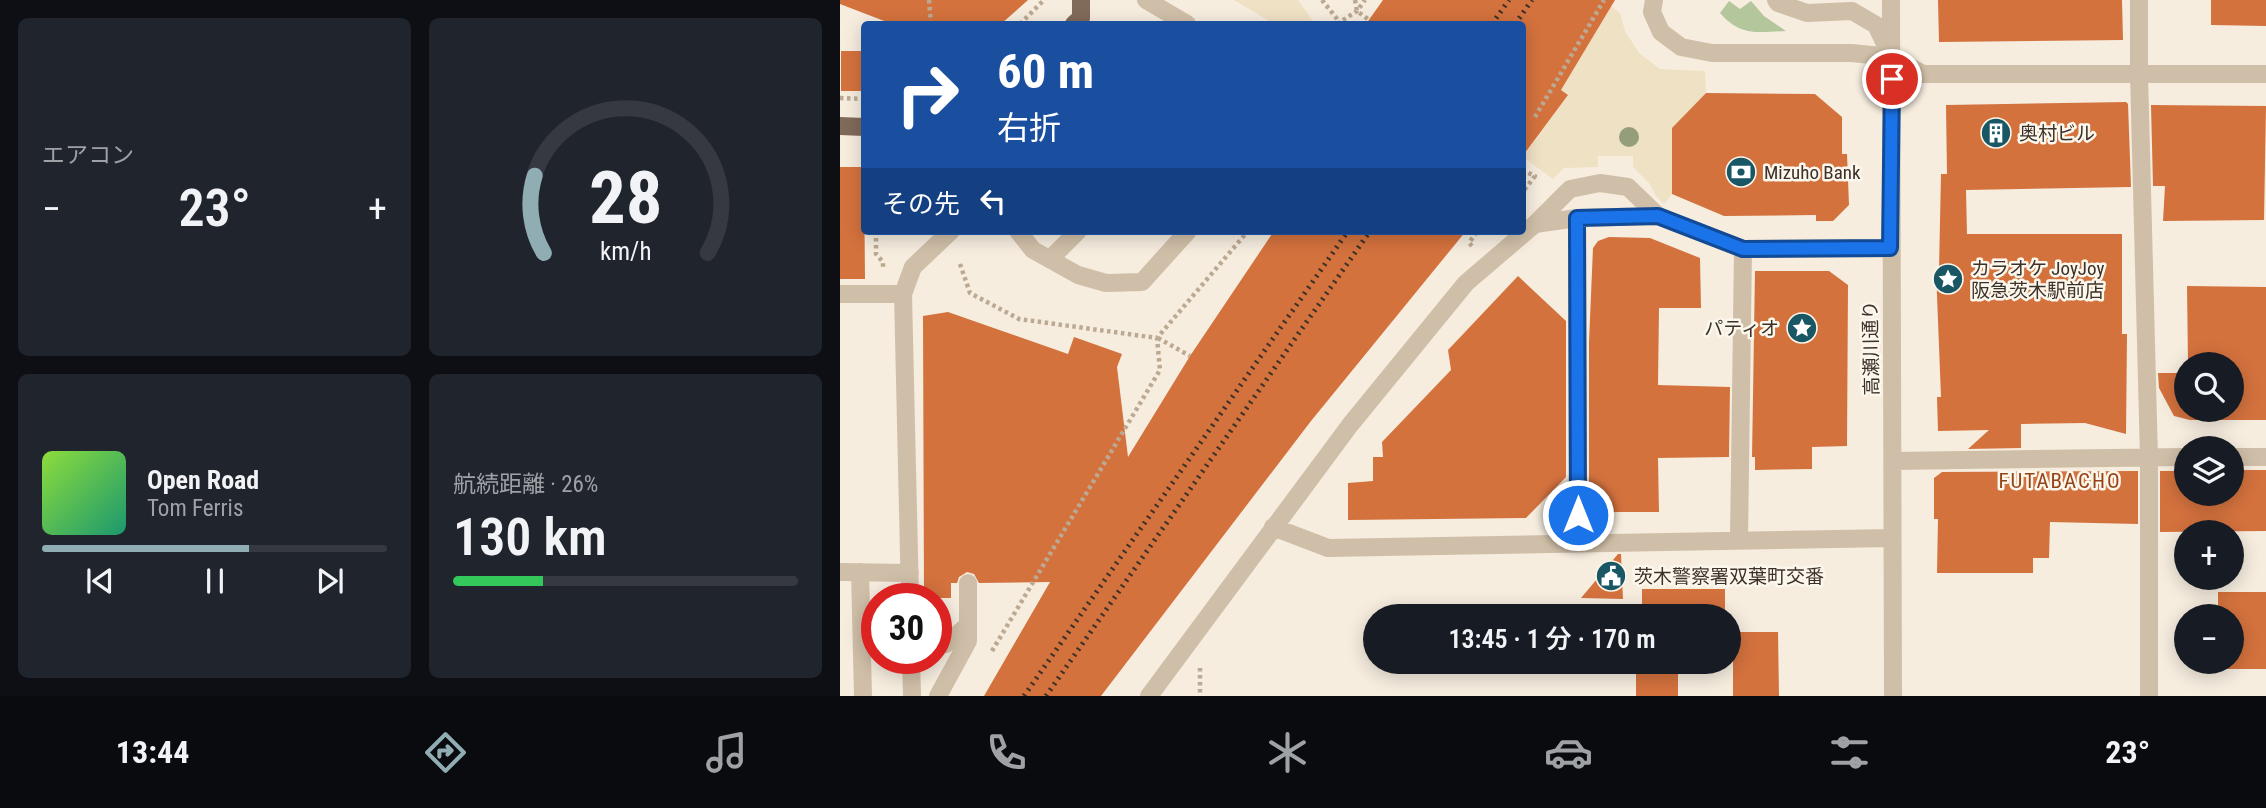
<!DOCTYPE html>
<html lang="ja">
<head>
<meta charset="utf-8">
<style>
	body { margin:0; font-family:"Roboto Condensed","Noto Sans JP",sans-serif; background:#20242c; color:#f1f3f6; height:100vh; display:flex; flex-direction:column; font-size:26px; white-space:nowrap }
	* { box-sizing:border-box; margin:0 }
	p { font-size:23px; color:#9ea1a6 }
	.icon { flex:none; width:38px; height:38px; fill:none; stroke:currentColor; stroke-width:2; stroke-linecap:round; stroke-linejoin:round }
	.map { position:relative; flex:1; overflow:hidden }
	.panel { display:flex; flex-direction:column; gap:18px; padding:18px; background:#0d0f14; width:840px }
	.panel>* { flex:none }
	.guide { position:absolute; left:21px; top:21px; width:665px; height:214px; border-radius:7px; box-shadow:0 4px 18px #0003; background:#1a4fa0; color:#fff; overflow:hidden }
	.fabs { position:absolute; left:1334px; top:352px; display:grid; gap:14px }
	.fabs a { display:grid; place-items:center; width:70px; height:70px; border-radius:50%; background:#171b24; box-shadow:0 4px 18px #0003; font-size:35px }
	.speed { position:absolute; left:21px; top:583px; display:flex; gap:14px; font-size:35px; font-weight:700; text-align:center }
	.speed>* { display:grid; place-content:center; width:91px; height:91px; border-radius:50%; background:#171b24; box-shadow:0 4px 18px #0003; line-height:1 }
	.speed .limit { border:10px solid #d22; background:#fff; color:#111 }
	.pin { position:absolute; display:grid; place-items:center; width:60px; height:60px; color:#fff; margin:-30px; border:4px solid #fff; border-radius:50%; box-shadow:0 2px 7px #0007 }
	.me { position:absolute; width:77px; margin:-38px; rotate:0deg; stroke-linejoin:round; filter:drop-shadow(0 0 5px #0008) }
	.turn { display:flex; align-items:center; gap:24px; height:147px; padding:0 21px; font-size:32px }
	.turn .icon { width:91px; height:91px; stroke-width:2.5 }
	.turn b { display:block; font-size:49px; line-height:60px }
	.then { display:flex; align-items:center; height:66px; padding:0 21px; background:#0003; gap:14px; font-size:26px }
	.big { font-size:52px; font-weight:600; line-height:1.1 }
	.panel .card { flex:1; display:flex; flex-direction:column; justify-content:center; gap:10px; min-width:0; padding:0 24px; border-radius:10px; background:#20242c }
	.panel .dial { align-items:center; gap:0 }
	.dial svg { height:182px; overflow:visible; fill:none; stroke:#363941; stroke-width:7; stroke-linecap:round; text-anchor:middle }
	.dial text { fill:#f1f3f6; stroke:none }
	.song { display:flex; align-items:center; gap:21px }
	.cover { width:84px; height:84px; border-radius:10px; background:linear-gradient(135deg,hsl(90 70% 55%),hsl(160 70% 35%)) }
	.played { height:7px; border-radius:4px; background:linear-gradient(90deg,#90adb4 60%,#363941 60%) }
	.keys { display:flex; justify-content:space-around; direction:ltr }
	.heat { display:flex; justify-content:space-between; align-items:center; font-size:38px; direction:ltr }
	.charge { height:10px; border-radius:5px; background:linear-gradient(90deg,#34c759 26%,#363941 0) }
	.panel .tiles { flex:1; display:grid; gap:18px; grid-template-columns:repeat(2,1fr) }
	.trip { position:absolute; left:523px; top:604px; width:378px; height:70px; border-radius:35px; background:#171b24; box-shadow:0 4px 18px #0003; font-weight:600; line-height:70px; text-align:center }
	.tabs { display:flex; height:112px; justify-content:space-around; align-items:center; background:#090b0e; color:#9ea1a6 }
	.tabs .icon { width:49px; height:49px }
	.tabs .active { color:#90adb4 }
	.tabs b { font-size:32px; color:#f1f3f6 }
	main { display:flex; flex:1; min-height:0 }
	.map>svg:first-child { display:block }
</style>
</head>
<body>
<main>
<section class="panel">
<div class="tiles">
<div class="card"><p>エアコン</p>
<div class="heat"><a>−</a><b class="big">23°</b><a>+</a></div>
</div>
<div class="card dial"><svg viewBox="0 0 100 80">
<path d="M14 69A42 42 0 1 1 86 69"/>
<path d="M14 69A42 42 0 0 1 10 35" stroke="#90adb4"/>
<text x="50" y="56" font-size="32" font-weight="700">28</text>
<text x="50" y="72" font-size="11">km/h</text>
</svg></div>
<div class="card">
<div class="song"><i class="cover"></i><div><b>Open Road</b><p>Tom Ferris</p></div></div>
<div class="played"></div>
<div class="keys"><svg class="icon" aria-label="previous" viewBox="0 0 24 24"><path d="M18 5L8 12l10 7zM5 5v14"/></svg><svg class="icon" aria-label="pause" viewBox="0 0 24 24"><path d="M8 5v14M16 5v14"/></svg><svg class="icon" aria-label="next" viewBox="0 0 24 24"><path d="M6 5l10 7-10 7zM19 5v14"/></svg></div>
</div>
<div class="card"><p>航続距離 · 26%</p><b class="big">130 km</b><div class="charge"></div></div>
</div>
</section>
<div class="map">
<svg width="1426" height="696" viewBox="0 0 1426 696">
	<rect width="100%" height="100%" fill="#f6eddf"/>
	<path fill="#b4c79c" d="M889,1L900,9L911,1L924,16L946,31C918,32 901,37 880,13Z"/>
	<path fill="#efe1c4" d="M394,0H458L475,24H434Z
		M771,6L780,13L785,31L799,53L820,69L865,71L866,93L832,128V194L824,204L816,196L809,183L793,167V156H758V167L724,168L713,179L683,157L728,95L721,90Z"/>
	<path fill="#d4723e" d="M0,0H188L161,24H52L0,4Z
		M543,0H775L721,90L728,95L682,157V24H526Z
		M1098,0H1282L1283,40L1099,42Z
		M1371,0H1426V26L1371,25Z
		M1,51H24V91H1Z
		M866,93L975,94L1002,117V154H1007L1009,205L993,221H976V215L884,216L832,194V128Z
		M1286,102L1288,104L1291,187L1126,190L1127,234H1282V334H1287L1286,434L1245,423L1181,424V448L1128,449L1149,430L1098,431L1097,397H1101L1096,270H1099L1101,174H1107L1106,105Z
		M1311,105L1426,106L1424,220L1323,221L1325,186H1313Z
		M0,167H24L25,279H0Z
		M434,231H626L471,421L261,696H144L210,582L139,583L134,574L127,572L119,577L117,583H111V598H84L83,316L108,312L228,354L234,337L282,354L277,367L288,457L350,356Z
		M769,237L810,238L860,258L861,308H819L818,385L890,387L889,457L818,458L819,512H749V342L753,248L758,241Z
		M915,271H989L1008,285L1007,446L972,447V469L915,470V457H912Z
		M678,276L726,321V477L686,518L508,520V483L533,481V457H543L542,442L611,370L608,350Z
		M1347,286L1426,287V420H1350L1334,416L1319,388L1318,373H1346V410H1391V364H1348Z
		M1391,470H1426V531L1320,532V471H1346V494H1391Z
		M1298,471V524L1210,522L1209,558H1193V573H1097L1098,519H1094V478L1102,472Z
		M778,554H781L783,599L741,598Z
		M802,589H885V616H802Z
		M1378,592H1426V669H1377V662H1391V616H1378Z
		M889,632H938L939,696H893V660H889Z
		M796,662H838V696H796Z"/>
	<g fill="none" stroke-linecap="round" stroke-linejoin="round">
		<path stroke="#bca992" stroke-width="4.5" stroke-dasharray="3.5 3.5" stroke-linecap="butt" d="M89,0L91,24
			M482,0L501,24
			M515,0L517,11L529,20
			M180,24L204,0
			M497,24L517,11L525,0
			M0,98L24,99
			M695,117L764,0
			M682,170L695,176L682,193
			M36,231V254L43,262V270
			M632,246L629,243L637,231
			M120,264L130,293L179,319L317,338L408,231
			M318,338L350,356
			M152,651L320,370L317,338
			M360,668V696"/>
		<path stroke="#d0bfa8" stroke-width="18" d="M306,0L347,24
			M814,0L812,12L821,32L841,47L872,53H1012L1051,57L1083,74H1426
			M936,0L938,3L967,13L1012,11L1036,25L1050,54
			M1051,0L1053,696
			M1299,0V74L1309,458V696
			M737,218L738,542
			M695,224L730,189L760,183L788,187L818,216
			M178,231L193,250L238,275L266,283L302,282L348,231
			M210,259L238,231
			M0,294H63
			M1391,457H1426
			M1053,461L1346,457
			M433,527L488,548L1052,538
			M899,539L903,249
			M0,572L70,573
			M20,572L23,696
			M70,598L63,294L73,267L111,231
			M96,645L106,644L128,625
			M71,658L72,696
			M98,696L128,641V583
			M309,696L510,425L626,283L695,224L737,218L818,216L903,249L1050,248"/>
		<path stroke="#806a59" stroke-width="18" d="M234,24L241,18V0
			M0,126L24,127"/>
		<path stroke="#3c3129" stroke-width="5" stroke-dasharray="2 5" stroke-linecap="butt" d="M652,24L669,0
			M675,24L692,0
			M184,696L508,231
			M206,696L530,231"/>
	</g>
	<circle fill="#959e7b" cx="789" cy="137" r="10"/>
	<g fill="none" stroke-linecap="round" stroke-linejoin="round">
		<g stroke="#114b97" stroke-width="18">
			<path id="route" d="M738,515L737,218L818,216L903,249L1050,248L1052,79"/>
		</g>
		<use href="#route" stroke="#1a73e8" stroke-width="12"/>
	</g>
	<defs>
		<g id="building-disc" transform="scale(1.575)"><circle r="9.5" fill="#195764" stroke="#fcf7ec"/><path d="M-4-6H4V6H1V3H-1V6H-4ZM-2.5-4.3h1.7v1.8h-1.7ZM.8-4.3h1.7v1.8H.8ZM-2.5-1h1.7V.8h-1.7ZM.8-1h1.7V.8H.8Z" fill="#fff"/></g>
		<g id="bank-disc" transform="scale(1.575)"><circle r="9.5" fill="#195764" stroke="#fcf7ec"/><path d="M-6-4H6V4H-6ZM0-2.3a2.3 2.3 0 1 0 0 4.6a2.3 2.3 0 1 0 0-4.6Z" fill="#fff"/></g>
		<g id="sight-disc" transform="scale(1.575)"><circle r="9.5" fill="#195764" stroke="#fcf7ec"/><path d="M0-6L1.8-2.2L6-1.7L2.9 1.2L3.7 5.4L0 3.3L-3.7 5.4L-2.9 1.2L-6-1.7L-1.8-2.2Z" fill="#fff"/></g>
		<g id="civic-disc" transform="scale(1.575)"><circle r="9.5" fill="#195764" stroke="#fcf7ec"/><path d="M-.6-6.5H3V-4.5H.6V-3L4-1V1h2V6H-6V1h2V-1L-.6-3ZM-1.2 2.5V6h2.4V2.5Z" fill="#fff"/></g>
	</defs>
	<g fill-rule="evenodd">
		<use href="#building-disc" x="1156" y="133"/>
		<use href="#bank-disc" x="901" y="172"/>
		<use href="#sight-disc" x="1108" y="279"/>
		<use href="#sight-disc" x="962" y="328"/>
		<use href="#civic-disc" x="771" y="576"/>
	</g>
	<g text-anchor="middle" dominant-baseline="central" stroke-width="5" stroke-linejoin="round" paint-order="stroke">
		<g font-size="19" fill="#3c3129" stroke="#fcf7ec" text-anchor="start">
			<text x="1179" y="133">奥村ビル</text>
			<text x="924" y="172">Mizuho Bank</text>
			<text x="1131" y="268">カラオケ JoyJoy<tspan x="1131" dy="22">阪急茨木駅前店</tspan></text>
			<text x="939" y="328" text-anchor="end">パティオ</text>
			<text x="794" y="576">茨木警察署双葉町交番</text>
		</g>
		<g font-size="19" fill="#3c3129" stroke="#fcf7ec">
			<text transform="translate(1031 348) rotate(-91)">高瀬川通り</text>
		</g>
		<g font-size="21" letter-spacing="2" fill="#964317" stroke="#fcf7ec">
			<text x="1220" y="481">FUTABACHO</text>
		</g>
	</g>
</svg>
<div class="fabs">
<a><svg class="icon" aria-label="search" viewBox="0 0 24 24"><circle cx="10" cy="10" r="6"/><path d="M15 15l6 6"/></svg></a>
<a><svg class="icon" aria-label="layers" viewBox="0 0 24 24"><path d="M12 4l9 5-9 5-9-5zM3 14l9 5 9-5"/></svg></a>
<a>+</a>
<a>−</a>
</div>
<div class="speed"><div class="limit">30</div></div>
<div class="pin" style="left:1052px;top:79px;background:#d93025"><svg class="icon" aria-label="arrive" viewBox="0 0 24 24"><path d="M6 21V4h12l-3 4 3 4H6"/></svg></div>
<svg class="me" style="left:738px;top:515px" viewBox="-20 -20 40 40"><circle r="17" fill="#1a73e8" stroke="#fff" stroke-width="3"/><path d="M0-11L8 9 0 5-8 9z" fill="#fff"/></svg>
<div class="trip">13:45 · 1 分 · 170 m</div>
<div class="guide">
<div class="turn"><svg class="icon" aria-label="right" viewBox="0 0 24 24"><path d="M7 20v-9h11M14 6l5 5-5 5"/></svg><div><b>60 m</b>右折</div></div>
<div class="then">その先<svg class="icon" aria-label="left" viewBox="0 0 24 24"><path d="M17 20v-9H6M10 6l-5 5 5 5"/></svg></div>
</div>
</div>
</main>
<nav class="tabs">
<b>13:44</b>
<svg class="icon active" aria-label="directions" viewBox="0 0 24 24"><path d="M12 3l9 9-9 9-9-9zM9 14v-3h6M13 9l2 2-2 2"/></svg>
<svg class="icon" aria-label="music" viewBox="0 0 24 24"><path d="M9 18V5l10-2v13"/><circle cx="6" cy="18" r="3"/><circle cx="16" cy="16" r="3"/></svg>
<svg class="icon" aria-label="phone" viewBox="0 0 24 24"><path d="M5 4h4l2 5-3 2q2 4 5 5l2-3 5 2v4C11 20 4 13 5 4z"/></svg>
<svg class="icon" aria-label="climate" viewBox="0 0 24 24"><path d="M12 3v18M4 7l16 10M4 17L20 7"/></svg>
<svg class="icon" aria-label="car" viewBox="0 0 24 24"><path d="M5 17H2v-5l4-1 3-4h7l3 4 3 1v5h-3M9 17h6M6 11h13"/><circle cx="7" cy="17" r="2"/><circle cx="17" cy="17" r="2"/></svg>
<svg class="icon" aria-label="filters" viewBox="0 0 24 24"><path d="M4 7h16M4 17h16"/><circle cx="9" cy="7" r="2"/><circle cx="15" cy="17" r="2"/></svg>
<b>23°</b>
</nav>
</body>
</html>
